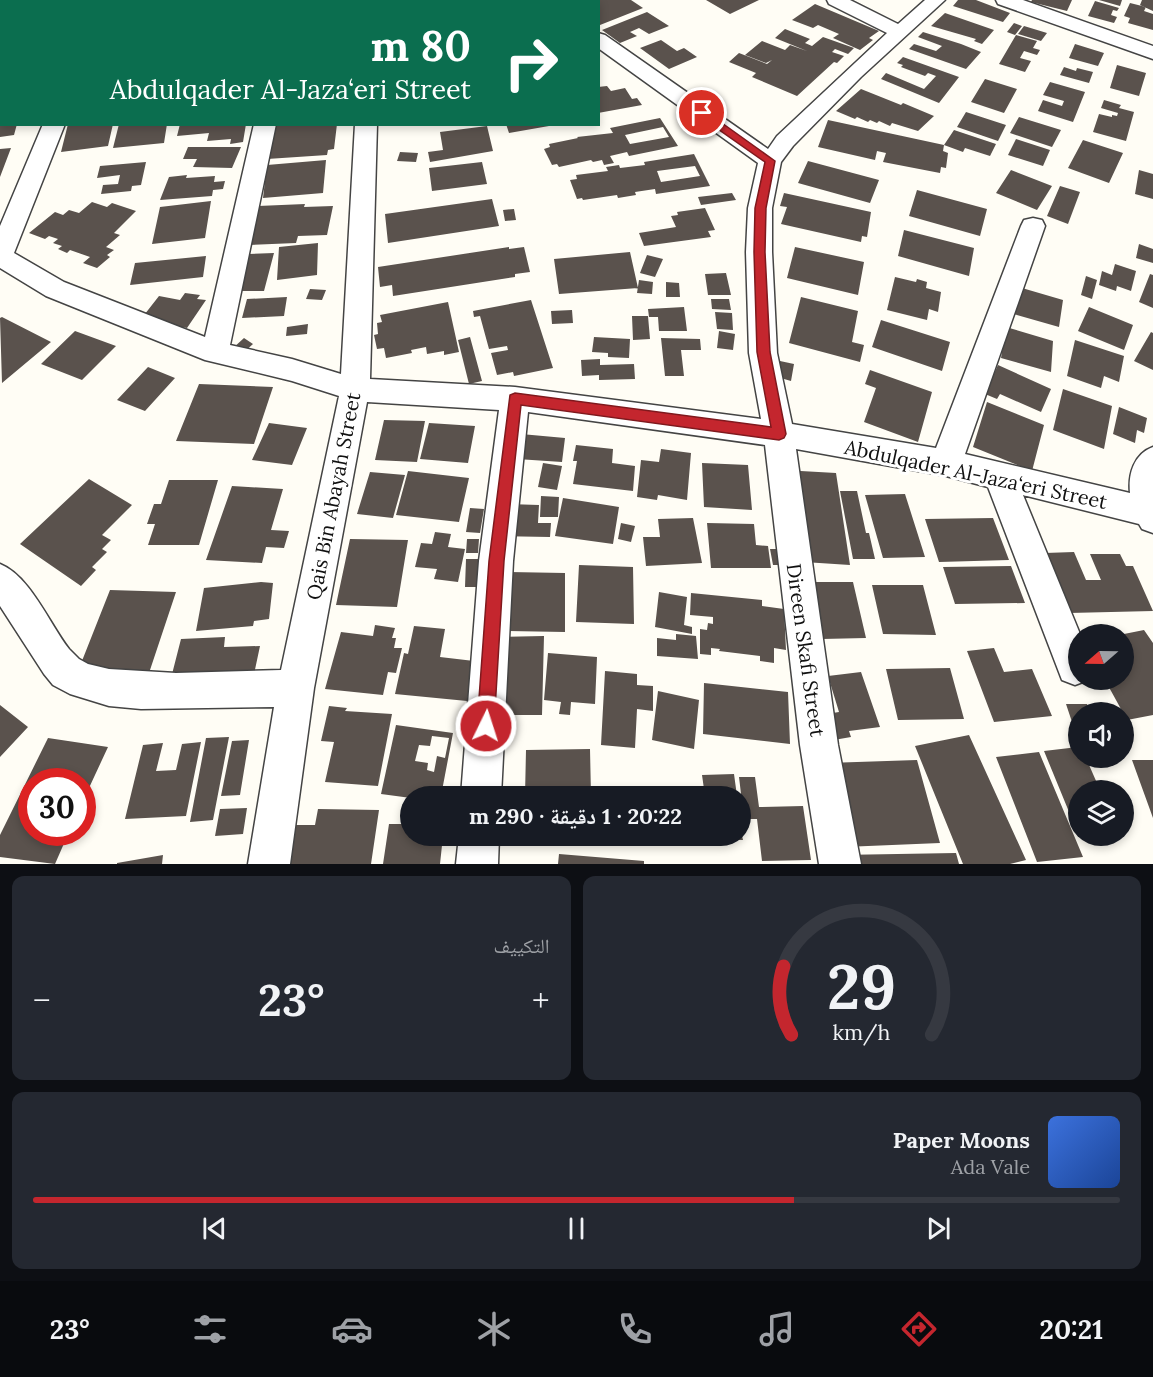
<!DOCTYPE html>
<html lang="ar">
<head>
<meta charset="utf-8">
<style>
	body { margin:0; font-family:Lora,"Noto Naskh Arabic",serif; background:#242831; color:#f1f3f6; direction:rtl; height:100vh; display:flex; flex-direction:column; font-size:22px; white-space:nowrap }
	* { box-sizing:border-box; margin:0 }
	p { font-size:20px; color:#9ea1a6 }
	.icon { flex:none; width:33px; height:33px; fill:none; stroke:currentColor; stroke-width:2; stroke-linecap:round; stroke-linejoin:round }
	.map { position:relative; height:864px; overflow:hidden; direction:ltr }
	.side { display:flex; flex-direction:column; gap:12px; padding:12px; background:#0d0f14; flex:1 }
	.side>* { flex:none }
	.hud { position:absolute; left:0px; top:0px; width:600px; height:126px; box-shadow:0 3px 9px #0003; direction:rtl; background:#0b6e4f; color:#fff; overflow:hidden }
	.needle { width:39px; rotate:250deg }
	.controls { position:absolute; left:1068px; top:624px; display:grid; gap:12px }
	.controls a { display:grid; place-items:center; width:66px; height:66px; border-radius:50%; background:#171b24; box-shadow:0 3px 9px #0003; font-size:30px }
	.speed { position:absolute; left:18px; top:768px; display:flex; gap:12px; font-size:30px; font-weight:700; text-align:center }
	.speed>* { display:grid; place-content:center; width:78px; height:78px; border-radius:50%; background:#171b24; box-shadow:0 3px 9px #0003; line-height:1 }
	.speed .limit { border:9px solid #d22; background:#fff; color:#111 }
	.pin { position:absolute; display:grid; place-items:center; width:51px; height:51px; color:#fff; margin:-26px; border:3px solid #fff; border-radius:50%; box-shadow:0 2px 6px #0007 }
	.me { position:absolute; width:66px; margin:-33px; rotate:4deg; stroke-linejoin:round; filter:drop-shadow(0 0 4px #0008) }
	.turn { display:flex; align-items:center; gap:21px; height:126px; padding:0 30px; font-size:27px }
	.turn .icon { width:78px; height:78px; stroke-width:2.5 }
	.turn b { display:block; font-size:42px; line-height:51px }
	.big { font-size:45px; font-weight:700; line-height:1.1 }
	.side .card { flex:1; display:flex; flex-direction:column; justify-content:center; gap:9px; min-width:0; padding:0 21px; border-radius:12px; background:#242831 }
	.side .dial { align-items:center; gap:0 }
	.dial svg { height:156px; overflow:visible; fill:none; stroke:#363941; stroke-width:7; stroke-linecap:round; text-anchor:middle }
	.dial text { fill:#f1f3f6; stroke:none }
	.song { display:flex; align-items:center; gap:18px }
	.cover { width:72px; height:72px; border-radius:9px; background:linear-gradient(135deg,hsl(220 70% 55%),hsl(220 70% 35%)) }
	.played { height:6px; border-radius:3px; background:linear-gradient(90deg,#c4262e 70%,#363941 70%) }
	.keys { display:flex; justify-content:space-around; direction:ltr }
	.heat { display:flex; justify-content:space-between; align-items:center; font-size:33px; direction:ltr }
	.side .tiles { flex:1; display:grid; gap:12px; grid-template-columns:1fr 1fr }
	.card:last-child { grid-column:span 2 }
	.trip { position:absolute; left:400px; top:786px; width:351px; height:60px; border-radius:30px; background:#171b24; box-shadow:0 3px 9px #0003; font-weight:700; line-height:60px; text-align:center; direction:rtl }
	.dock { display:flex; height:96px; justify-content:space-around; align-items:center; background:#090b0e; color:#9ea1a6 }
	.dock .icon { width:42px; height:42px }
	.dock .selected { color:#c4262e }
	.dock b { font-size:27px; color:#f1f3f6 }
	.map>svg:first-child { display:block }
</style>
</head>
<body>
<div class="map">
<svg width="1153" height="864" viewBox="0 0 1153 864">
	<rect width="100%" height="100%" fill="#fffdf5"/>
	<path fill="#5a524d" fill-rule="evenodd" d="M598,0H631L643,8L600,25Z
		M706,0H759L730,14Z
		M958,0H976L1010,13L1003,22L953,6Z
		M1032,0H1072L1067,11L1031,2Z
		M1099,0H1122L1120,6Z
		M1142,0H1153V11L1140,5Z
		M1095,1L1119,8L1117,11L1113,10L1111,15L1117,17L1114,23L1088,16Z
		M1130,3L1146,7L1144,11L1153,14V30L1128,23L1130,18L1124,16Z
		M815,4L879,31L869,38L873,40L860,50L833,38L839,34L818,25L813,28L792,20Z
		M647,12L669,26L649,34L639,28L630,32L637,36L620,43L602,30Z
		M945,13L994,30L982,44L974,41L976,39L931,26Z
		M1014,23L1022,26L1015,35L1007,32Z
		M1024,26L1047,33L1041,41L1018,34Z
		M785,29L810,39L805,43L812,46L823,37L854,48L848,54L835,49L832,52L844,56L837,63L834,62L797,96L752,77L756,73L729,62L739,53L767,64L772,60L766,63L745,55L762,41L785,50L790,45L807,51L775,38Z
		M923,32L961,44L981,52L966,69L909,49L914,44L936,51L942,46L918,37Z
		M1016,35L1037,41L1033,48L1040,50L1037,55L1024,51L1020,58L1031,61L1025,72L999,64Z
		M661,40L677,51L684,48L697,57L669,69L640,48Z
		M1075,44L1104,53L1098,66L1069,58Z
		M903,57L959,77L939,103L881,79L886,73L924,89L936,76L928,73L925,76L901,67L903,65L897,63Z
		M1117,65L1146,73L1139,96L1110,88Z
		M1064,67L1076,71L1077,68L1093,72L1089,83L1060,75Z
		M985,79L1017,89L1004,113L971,102Z
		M1050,82L1085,92L1073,122L1038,111L1043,100L1062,106L1064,101L1043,95Z
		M607,86L611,91L625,88L632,99L637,98L642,105L598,113V87Z
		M861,89L901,105L903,103L934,116L918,131L892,123L890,126L879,121L877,123L870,120L868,122L857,117L855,119L836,111Z
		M1104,100L1121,105L1119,108L1134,112L1126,141L1093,132L1099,114L1112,117V115L1117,116L1118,113L1101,108Z
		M966,112L1006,125L998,141L957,127Z
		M1019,117L1061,130L1052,147L1010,133Z
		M660,118L678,146L629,156L627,152L610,156L614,163L604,165L602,160L593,162L591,160L559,167L557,164L552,165L544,149L550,147L549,144L578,138L577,137L613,133L610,128ZM663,127L669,137L630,144L625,135Z
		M828,120L944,145L954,130L996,144L990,156L965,148L963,152L944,145L943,151L948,153L946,168L941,167L940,173L883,162L886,153L877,151L875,160L818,147Z
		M0,124H17L14,135L0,137Z
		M68,124H113L108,146L61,152Z
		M119,124H167L164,143L113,148Z
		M180,124H246L243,142L230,144L231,139L207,141L209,133L177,136Z
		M337,124L334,149L328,150L327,155L267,159L274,125Z
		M506,124H549V126L509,133Z
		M487,126L493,151L430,162L428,152L443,150L440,132Z
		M1016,139L1050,150L1043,166L1008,155Z
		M1083,140L1123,153L1109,183L1068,168Z
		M188,147H241L232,168L193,167L197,159H183Z
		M11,148L0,177V149Z
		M400,152L418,153L416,162L397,161Z
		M694,154L710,186L656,194L655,189L635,192L636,195L618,198L617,195L583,200L582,198L577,199L570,180L577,179L576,175L608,171L606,167L619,165L620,168L645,165L644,162ZM695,166L700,176L661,182L657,171Z
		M326,160L323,193L263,198L267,165Z
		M808,161L879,180L870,203L798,183Z
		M146,162L141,185L132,186L131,191L101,194L103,185L118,184L120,175L97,178L100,166Z
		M482,162L487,184L432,191L429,168Z
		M1011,170L1052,186L1037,210L996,193Z
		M1139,170L1153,174V199L1135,194Z
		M187,175L186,178L215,176L214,182L225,181L223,189L213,190L212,196L160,200L169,177Z
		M1060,186L1080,192L1068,224L1047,216Z
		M917,190L987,209L980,236L909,216Z
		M732,193L736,200L701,205L698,197Z
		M784,193L871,212L867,237L862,236L861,242L781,224L787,207L780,206Z
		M492,199L499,226L388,243L385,214Z
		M211,201L205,238L152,244L160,207Z
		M92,202L107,207L112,203L136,211L114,233L120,235L106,247L114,250L107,255L110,257L97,268L83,263L90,257L70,250L67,253L58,249L62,246L53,243L58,239L49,236L45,239L29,233L55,212L63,215L69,210L79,213Z
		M305,204L304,207L333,206L327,235L298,236L296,243L247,245L258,206Z
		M705,208L715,230L708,231L711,237L644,246L639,233L676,227L671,216L678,215L677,212Z
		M514,209L516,220L505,221L503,210Z
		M904,230L974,248L969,276L898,256Z
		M318,243L317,275L277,280L279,247Z
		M1139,244L1153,249V263L1136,258Z
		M509,247V249L524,247L530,272L515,274V277L393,296L392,285L380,287L378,267Z
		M795,247L864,262L858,295L787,278Z
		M630,252L638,288L559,294L554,259Z
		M274,253L264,291H236L248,254Z
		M647,255L663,259L655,277L640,273Z
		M206,256L203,277L130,285L135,263Z
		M1115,264L1136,271L1131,291L1117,286L1116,291L1099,285L1102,271L1112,275Z
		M726,273L731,295H708L705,274Z
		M1150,274L1153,275V308L1139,302Z
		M1086,276L1097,280L1092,299L1081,295Z
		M895,277L916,282L917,279L927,282L926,288L941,292L938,312L929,309L927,320L887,310Z
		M639,280L653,282L652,294L637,293Z
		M666,282L679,283L680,297H666Z
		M1015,286L1063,300L1059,327L1010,313Z
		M310,289L326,290L322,300L306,299Z
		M185,293L200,295L197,299L206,300L187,328L141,319L159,296L180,300Z
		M287,297L284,316L242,318L247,299Z
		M801,297L858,311L852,342L864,345L860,362L789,343Z
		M711,299H729L731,310L712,309Z
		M531,300L553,368L514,376L513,372L497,375L491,353L508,350L507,346L489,349L480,316L474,317L473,311Z
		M448,302L459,352L444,355V351L427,354L426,347L411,350L412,353L386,358L384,348L377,349L374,335L378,334L377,323L382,322L380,315Z
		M684,307L687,331H659L658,317H649L648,309Z
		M1089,307L1133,325L1124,350L1078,331Z
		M572,310L573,323L552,324L551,311Z
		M715,312L732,313L733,330L717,329Z
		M632,316H648L650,339L633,340Z
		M2,317L51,342L2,383L0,318Z
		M881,320L950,342L942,371L872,347Z
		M308,324L307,334L286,336L287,327Z
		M1006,327L1053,341L1051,372L1001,358Z
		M75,331L116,346L82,380L41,364Z
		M719,331L735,334L733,350L717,348Z
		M1151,332L1153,333V370L1134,361Z
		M470,337L482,381L469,384L458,340Z
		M594,337L630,339L629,358L608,357V353L592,352Z
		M244,338L253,344L242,354L232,349Z
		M661,338L700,339L701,350H681L684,376H665Z
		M1075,340L1124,356L1119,382L1104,376L1101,388L1067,376Z
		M600,359V365L634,364L635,379L599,380V375L582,376L581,360Z
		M780,361L794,364L791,381L777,377Z
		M998,365L1051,389L1041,412L1000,394L997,399L985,394Z
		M148,367L175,378L145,411L117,400Z
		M870,370L932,392L918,442L864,422L876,388L865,384Z
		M199,384L273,387L254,444L176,441Z
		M1063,389L1112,406L1104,449L1053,430Z
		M987,402L1044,425L1032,471L973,447Z
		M1119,407L1147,418L1144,433L1137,430L1135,443L1113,434Z
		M384,420L425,421L417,462L375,460Z
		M269,423L307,428L292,465L252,460Z
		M429,423L475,426L468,463L420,459Z
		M521,434L565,438L562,462L517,459Z
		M576,445L613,449L612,463L635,466L633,491L573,484L577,461H573Z
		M661,449L691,453L687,500L658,495L657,500L637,497L641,460L659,462Z
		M543,463L562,466L557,490L538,487Z
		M702,463L748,465L752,510L704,507Z
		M783,470L836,473L850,565L804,562Z
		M408,471L469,478L459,522L396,515Z
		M370,472L405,475L393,518L357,514Z
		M89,479L132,505L102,535L111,540L102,549L107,552L92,567L96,570L81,586L20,544Z
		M169,480H218L199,545H148L155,524H147L154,504H161Z
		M232,486L283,489L271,530L289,531L284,548L266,547L262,563L206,560Z
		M840,491H857L866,533H869L875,559H853Z
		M905,494L925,557L883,558L865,495Z
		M541,496L559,497L558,517H540Z
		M563,498L619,507L613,544L555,536Z
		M505,504L539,505L538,523H551L550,537L502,536Z
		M470,508L484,509L480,533L466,532Z
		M693,518L702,563L646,566L643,537H660L658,519Z
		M993,518L1009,560L939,562L925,519Z
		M621,523L635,526L631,542L618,539Z
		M707,523L754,524L756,545L768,546L771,568H711Z
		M435,532L451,534L448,547L465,549L458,582L434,579L437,569L415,567L421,543L432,544Z
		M350,539L408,540L397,607L336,605Z
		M467,539H479L478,553H466Z
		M770,549H783L786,565H773Z
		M1074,552L1086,580H1101L1090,554H1120L1126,566H1133L1153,611L1069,613L1045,553Z
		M466,559H481L479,587H465Z
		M579,565L633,567L634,624L576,622Z
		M1011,566L1025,603L955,604L943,567Z
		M509,572L565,573V632L506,631Z
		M261,582L273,583L269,619L254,621L253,626L196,631L204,588Z
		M812,582H853L866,638L822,639Z
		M872,585H923L936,635L883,634Z
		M110,590L176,592L149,673L78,671Z
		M659,592L687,597L684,625L692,627V634L655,627Z
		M691,593L762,600V606L784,609L786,650L774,648V663L760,661V656L719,651L720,649L711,648V655L700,654V629L707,630L708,623L713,624V617L690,615Z
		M375,625L395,628L392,638H396L394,648H402L396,673L388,672L383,695L325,689L341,632L373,636Z
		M414,626L445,629L440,657L474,661L467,701L395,694L404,653L408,654Z
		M1144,630L1153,643V715L1127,720L1105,680H1124V634Z
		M676,634L696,636L698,659L657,656V638L676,640Z
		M544,636L542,715H499L502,637Z
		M225,637L224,647L260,646L253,679L170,682L181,639Z
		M994,648L1004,672L1032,669L1052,716L994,722L967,651Z
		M548,653L597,657L595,704L571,702L570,715L559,714L561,702L544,700Z
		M950,668L964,719L898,720L886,669Z
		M605,671L637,674V685L653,686V711L637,709L635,748L601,745Z
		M861,672L880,727L849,731L851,737L828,741L820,715L839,712L828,676Z
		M704,683L788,692L790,744L703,734Z
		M658,691L699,700L694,749L652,740Z
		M1066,704H1087L1090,712H1078V740Z
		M0,705L28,727L0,757Z
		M329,706L347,708L345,711L392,714L378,786L325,782L334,742L321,741Z
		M396,725L453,733L441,796L411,798L381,794ZM432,736L449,738L445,758L437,756L434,772L427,770L428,763L415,761L419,745L430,746Z
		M969,735L1026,860L1010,864H963L915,746Z
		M229,737L213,820L190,822L206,738Z
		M48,738L108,747L82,803V782H32V832H69L55,864L0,857V835Z
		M249,740L240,795L221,796L232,741Z
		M201,742L186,816L125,819L143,745L163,743L156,771L176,770L182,744Z
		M1078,747V758H1086L1100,790H1078V823L1074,824L1044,751Z
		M590,749L591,796H525L526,750Z
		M1039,752L1083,857L1037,862L996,757Z
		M917,760L940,843L844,847L827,763Z
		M1132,760H1153V818Z
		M734,774L737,796H705L702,775Z
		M739,777H755L759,807L803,806L811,860L762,861L757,819H744Z
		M247,808L243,834L215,836L220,809Z
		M318,809L379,810L371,864H288L296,825H315Z
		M389,824H411V836H443L440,864H383Z
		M669,836H742L743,840L670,839Z
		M956,853L959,864H840L839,855Z
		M559,854L644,861V864H558Z
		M163,855L162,864H117V863Z"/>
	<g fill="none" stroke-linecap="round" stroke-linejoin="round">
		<g stroke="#444" stroke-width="3">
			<path id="street" d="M259,0H277L278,2H259Z
				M335,0H356L334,2Z
				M535,0H554L555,2H536Z
				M827,0H850L898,24L925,0H945L861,77L793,146L781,162L772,208V252L777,353L792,424L936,448L1021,226L1024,220L1033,218L1042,220L1045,226L965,454L1130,493C1128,474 1134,454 1153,447V533L1142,529L1139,524L1023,495L1080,634L1078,680H1088L1075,685L1062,680L988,487L946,476L796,449L838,745L861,864H819L800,745L765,445L528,412L513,561L501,796H461L479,561L499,410L367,402L314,688L290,864H248L274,707L141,709L109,706L70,694L53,685L44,674L0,606V564C30,576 49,623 69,649L79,659L88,664L109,669L176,673L281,670L339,396L292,381L205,360L46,296L0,268V226L43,124H65L14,253L64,282L205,337L254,124H276L230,345L292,359L341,374L355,124H377L370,379L515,387L761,419L749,353L746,252L748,208L758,163L598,48V33L605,35L768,149L777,136L887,33L829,4Z
				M996,0H1023L1153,46V59L998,4Z
				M459,836H499L498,864H456Z"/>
		</g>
		<use href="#street" fill="#fff" fill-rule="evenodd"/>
	</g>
	<path fill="#c4262e" stroke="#7f191e" stroke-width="1.5" d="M698,111H705L775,161L766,208L765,252L770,352L786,434L784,438L779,440L521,405L504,561L494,726L492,732L486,734L480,732L477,726L489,561L510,395L515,393L771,427L757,352L754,252L755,208L765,162L698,115Z"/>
	<g text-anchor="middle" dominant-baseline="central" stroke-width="6" stroke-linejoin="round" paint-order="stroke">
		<g font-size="20" fill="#111" stroke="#fff">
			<text transform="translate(976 474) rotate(12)">Abdulqader Al-Jaza‘eri Street</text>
			<text transform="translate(333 496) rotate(-79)">Qais Bin Abayah Street</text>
			<text transform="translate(806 650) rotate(82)">Direen Skafi Street</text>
		</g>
	</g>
</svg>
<div class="controls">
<a><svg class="needle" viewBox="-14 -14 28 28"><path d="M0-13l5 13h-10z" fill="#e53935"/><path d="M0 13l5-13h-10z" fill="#9ea1a6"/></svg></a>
<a><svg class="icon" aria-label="sound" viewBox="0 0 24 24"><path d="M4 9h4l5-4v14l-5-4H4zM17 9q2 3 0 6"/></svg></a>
<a><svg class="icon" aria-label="layers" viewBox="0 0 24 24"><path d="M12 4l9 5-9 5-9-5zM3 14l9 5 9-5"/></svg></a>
</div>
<div class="speed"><div class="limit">30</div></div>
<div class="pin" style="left:702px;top:113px;background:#d93025"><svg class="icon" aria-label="arrive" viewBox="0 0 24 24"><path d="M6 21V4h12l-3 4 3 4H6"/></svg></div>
<svg class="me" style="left:486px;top:726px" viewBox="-20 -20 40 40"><circle r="17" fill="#c4262e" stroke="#fff" stroke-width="3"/><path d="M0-11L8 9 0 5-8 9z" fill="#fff"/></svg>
<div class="trip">20:22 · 1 دقيقة · 290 m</div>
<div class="hud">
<div class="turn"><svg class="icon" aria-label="right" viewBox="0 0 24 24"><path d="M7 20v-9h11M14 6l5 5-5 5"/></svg><div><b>80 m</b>Abdulqader Al-Jaza‘eri Street</div></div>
</div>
</div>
<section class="side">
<div class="tiles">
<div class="card dial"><svg viewBox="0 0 100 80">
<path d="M14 69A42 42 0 1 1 86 69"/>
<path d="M14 69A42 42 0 0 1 10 34" stroke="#c4262e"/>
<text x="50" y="56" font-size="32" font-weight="700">29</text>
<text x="50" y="72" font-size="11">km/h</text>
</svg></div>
<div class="card"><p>التكييف</p>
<div class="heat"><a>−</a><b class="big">23°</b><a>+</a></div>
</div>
<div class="card">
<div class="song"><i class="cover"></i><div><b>Paper Moons</b><p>Ada Vale</p></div></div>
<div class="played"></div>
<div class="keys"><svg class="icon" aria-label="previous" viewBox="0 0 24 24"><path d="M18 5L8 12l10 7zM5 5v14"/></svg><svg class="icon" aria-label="pause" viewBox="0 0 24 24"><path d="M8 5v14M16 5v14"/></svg><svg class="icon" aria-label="next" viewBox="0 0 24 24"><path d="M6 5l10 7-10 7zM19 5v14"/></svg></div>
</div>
</div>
</section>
<nav class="dock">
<b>20:21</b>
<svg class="icon selected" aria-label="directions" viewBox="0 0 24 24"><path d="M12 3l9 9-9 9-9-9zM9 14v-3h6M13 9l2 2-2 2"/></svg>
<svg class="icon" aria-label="music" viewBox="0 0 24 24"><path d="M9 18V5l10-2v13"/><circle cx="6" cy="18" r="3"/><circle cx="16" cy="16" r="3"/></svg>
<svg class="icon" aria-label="phone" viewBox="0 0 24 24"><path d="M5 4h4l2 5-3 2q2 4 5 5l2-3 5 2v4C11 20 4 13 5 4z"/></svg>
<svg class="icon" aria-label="climate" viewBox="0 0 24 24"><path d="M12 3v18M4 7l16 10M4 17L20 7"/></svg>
<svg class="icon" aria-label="car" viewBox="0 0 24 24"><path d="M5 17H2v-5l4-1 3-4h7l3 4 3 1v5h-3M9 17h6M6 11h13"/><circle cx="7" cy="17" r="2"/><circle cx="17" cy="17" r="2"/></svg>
<svg class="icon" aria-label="filters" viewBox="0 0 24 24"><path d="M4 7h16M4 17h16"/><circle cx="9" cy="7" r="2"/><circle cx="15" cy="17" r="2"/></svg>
<b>23°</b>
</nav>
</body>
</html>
